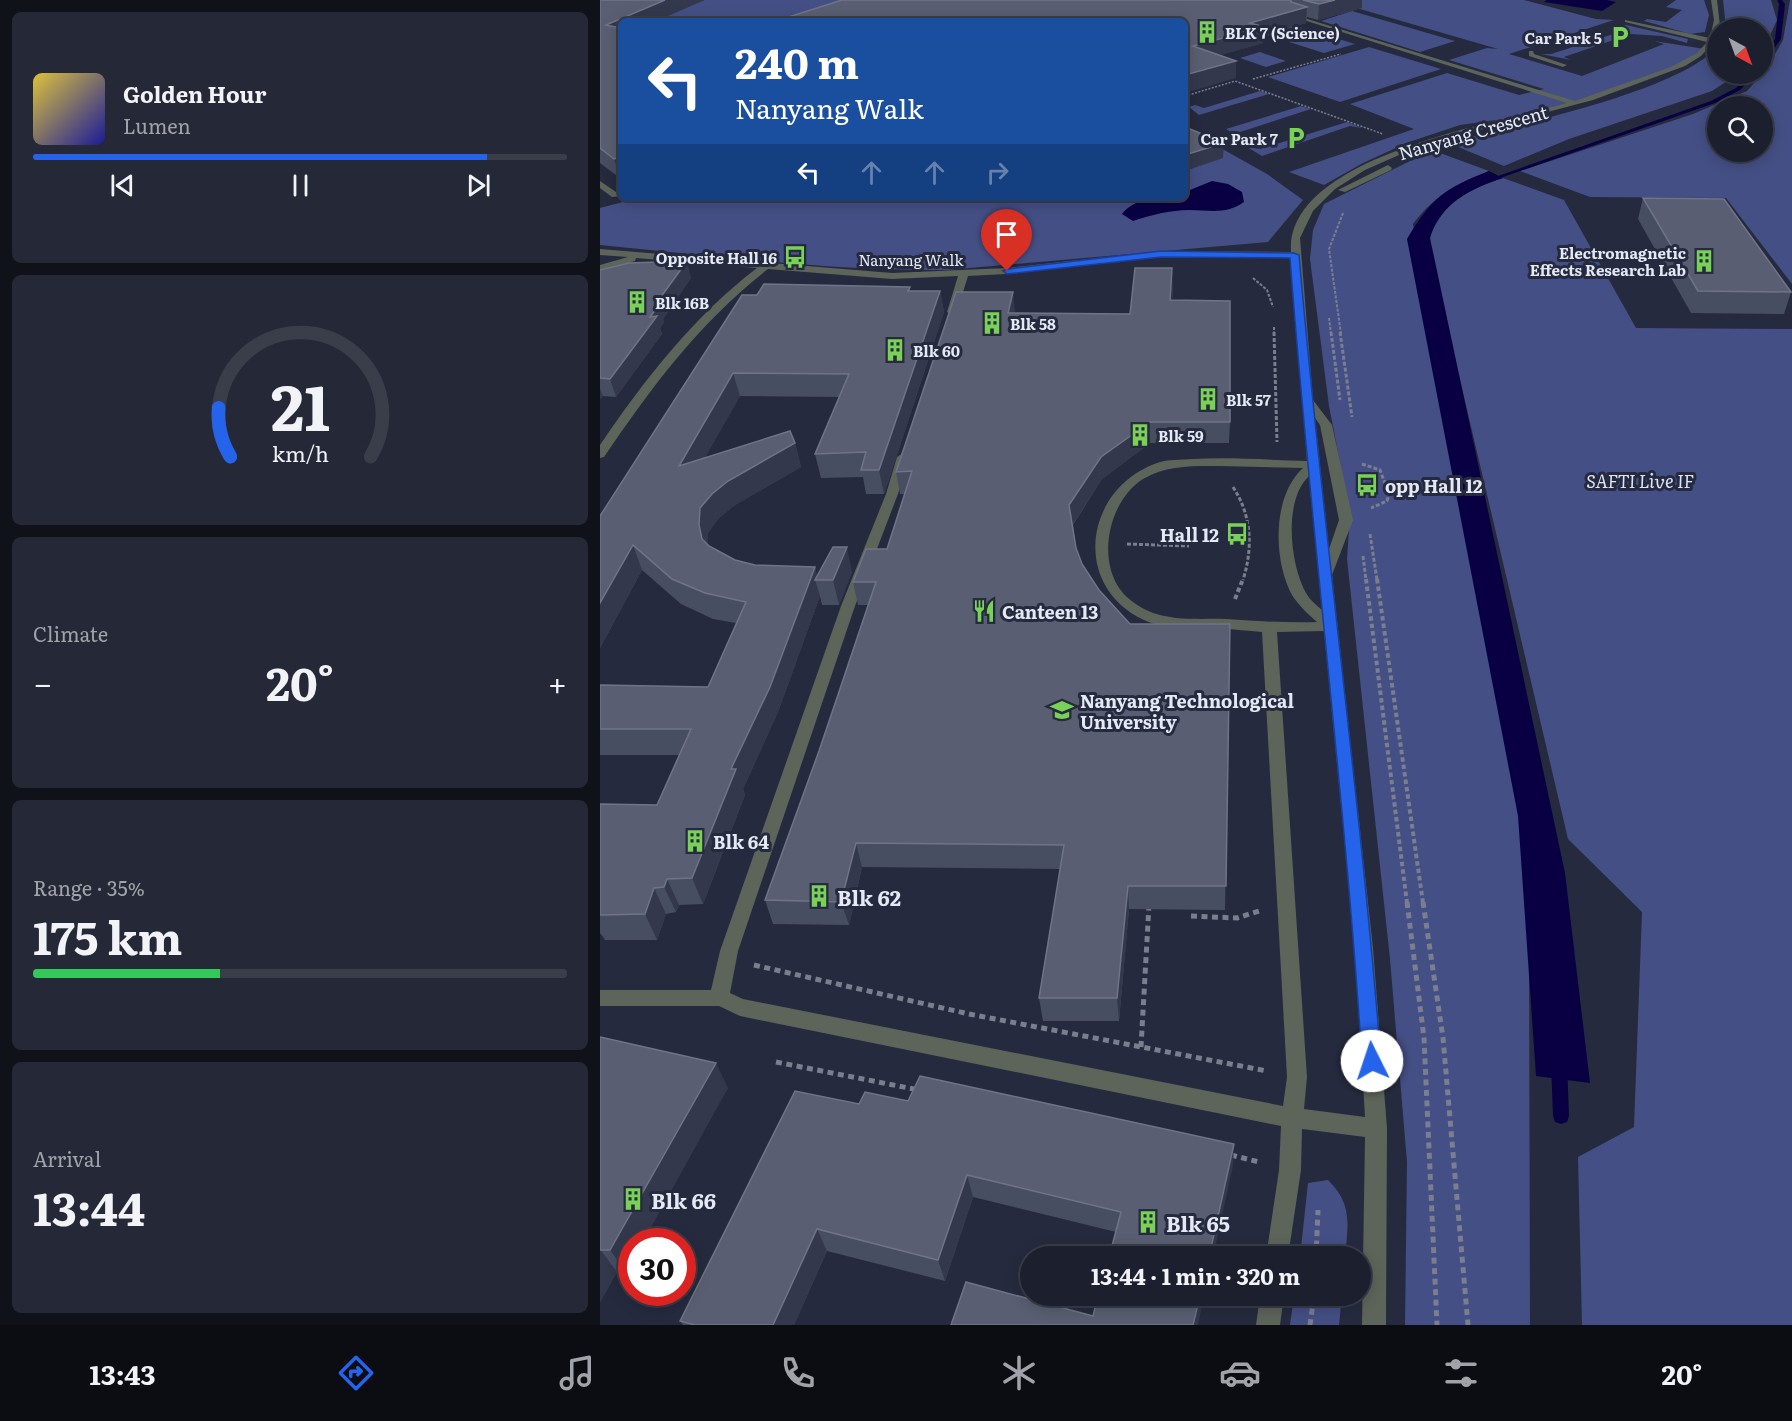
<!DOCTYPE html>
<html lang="en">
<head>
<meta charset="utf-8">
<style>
	body { margin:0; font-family:Literata,serif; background:#252836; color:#f1f3f6; height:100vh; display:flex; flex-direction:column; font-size:22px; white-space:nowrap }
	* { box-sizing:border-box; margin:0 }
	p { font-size:20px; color:#a0a3aa }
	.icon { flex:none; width:33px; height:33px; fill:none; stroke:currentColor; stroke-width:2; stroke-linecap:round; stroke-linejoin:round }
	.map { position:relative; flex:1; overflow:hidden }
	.drawer { display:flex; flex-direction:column; gap:12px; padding:12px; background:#0f1219; width:600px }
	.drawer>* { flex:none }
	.hud { position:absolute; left:18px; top:18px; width:570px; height:183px; border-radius:9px; box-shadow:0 3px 15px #0003,0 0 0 2px #3a3e4a; background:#1a4fa0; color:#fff; overflow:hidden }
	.needle { width:39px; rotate:139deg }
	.controls { position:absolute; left:1107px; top:18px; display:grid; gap:12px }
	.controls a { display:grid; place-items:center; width:66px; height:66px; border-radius:50%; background:#1c202e; box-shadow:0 3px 15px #0003,0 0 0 2px #3a3e4a; font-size:30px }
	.speed { position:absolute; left:18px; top:1228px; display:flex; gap:12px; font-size:30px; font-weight:700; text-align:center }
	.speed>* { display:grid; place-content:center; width:78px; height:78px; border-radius:50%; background:#1c202e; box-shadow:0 3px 15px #0003,0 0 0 2px #3a3e4a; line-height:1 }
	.speed .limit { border:9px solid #d22; background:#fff; color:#111 }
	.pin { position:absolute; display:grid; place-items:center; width:51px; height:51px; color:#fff; margin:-62px -26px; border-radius:50% 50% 50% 0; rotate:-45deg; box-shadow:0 0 6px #0007 }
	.pin .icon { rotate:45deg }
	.me { position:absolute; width:66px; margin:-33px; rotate:356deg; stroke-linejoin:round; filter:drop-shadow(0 0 4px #0008) }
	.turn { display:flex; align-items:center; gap:21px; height:126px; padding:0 18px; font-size:27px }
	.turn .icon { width:78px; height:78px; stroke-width:2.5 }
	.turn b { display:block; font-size:42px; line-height:51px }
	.lanes { display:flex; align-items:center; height:57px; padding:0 18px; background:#0003; justify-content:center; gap:30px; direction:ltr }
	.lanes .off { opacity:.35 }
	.big { font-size:45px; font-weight:700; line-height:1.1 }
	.drawer .tile { flex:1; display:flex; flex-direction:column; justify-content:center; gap:9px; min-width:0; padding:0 21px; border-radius:9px; background:#252836 }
	.drawer .dial { align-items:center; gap:0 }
	.dial svg { height:156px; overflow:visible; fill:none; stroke:#3a3e4a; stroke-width:7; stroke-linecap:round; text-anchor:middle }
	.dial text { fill:#f1f3f6; stroke:none }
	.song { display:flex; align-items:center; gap:18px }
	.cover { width:72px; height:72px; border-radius:9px; background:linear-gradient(135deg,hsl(50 70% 55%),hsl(240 70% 35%)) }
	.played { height:6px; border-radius:3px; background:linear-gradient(90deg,#2563eb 85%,#3a3e4a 85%) }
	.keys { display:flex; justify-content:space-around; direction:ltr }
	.heat { display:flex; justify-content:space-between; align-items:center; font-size:33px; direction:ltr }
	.charge { height:9px; border-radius:4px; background:linear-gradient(90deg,#34c759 35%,#3a3e4a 0) }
	.trip { position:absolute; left:420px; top:1246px; width:351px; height:60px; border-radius:30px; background:#1c202e; box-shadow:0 3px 15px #0003,0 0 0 2px #3a3e4a; font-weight:700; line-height:60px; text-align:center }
	.menu { display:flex; height:96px; justify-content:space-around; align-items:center; background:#0b0d12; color:#a0a3aa }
	.menu .icon { width:42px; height:42px }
	.menu .on { color:#2563eb }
	.menu b { font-size:27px; color:#f1f3f6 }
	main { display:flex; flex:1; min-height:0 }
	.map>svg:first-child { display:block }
</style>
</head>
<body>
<main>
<section class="drawer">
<div class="tile">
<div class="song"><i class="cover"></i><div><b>Golden Hour</b><p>Lumen</p></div></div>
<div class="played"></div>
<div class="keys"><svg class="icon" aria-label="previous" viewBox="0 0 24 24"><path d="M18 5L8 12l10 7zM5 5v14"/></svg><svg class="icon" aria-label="pause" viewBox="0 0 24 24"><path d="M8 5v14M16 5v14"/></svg><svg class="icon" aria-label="next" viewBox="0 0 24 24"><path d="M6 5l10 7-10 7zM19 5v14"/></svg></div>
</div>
<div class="tile dial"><svg viewBox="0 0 100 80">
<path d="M14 69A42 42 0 1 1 86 69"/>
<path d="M14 69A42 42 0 0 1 8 44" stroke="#2563eb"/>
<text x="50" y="56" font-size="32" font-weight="700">21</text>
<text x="50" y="72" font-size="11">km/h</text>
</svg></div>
<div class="tile"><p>Climate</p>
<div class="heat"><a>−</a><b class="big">20°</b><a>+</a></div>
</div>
<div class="tile"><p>Range · 35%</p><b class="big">175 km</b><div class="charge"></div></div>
<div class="tile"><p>Arrival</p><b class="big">13:44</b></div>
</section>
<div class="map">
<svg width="1192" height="1325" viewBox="0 0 1192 1325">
	<rect width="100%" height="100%" fill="#252a3e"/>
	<path fill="#444f85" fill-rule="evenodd" d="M42,0H265L228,21H21Z
		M729,0H924L996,19L1014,20L909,54L982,76L1064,44L1054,41L1105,49L1071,70L934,115L860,125L809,142L763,163L724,185L689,172L814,129L750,104L847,73L919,95L944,89L849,60L887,48L898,49Z
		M1076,0H1104L1109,15L1105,32L1090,34L1044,21L1047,19L1066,22L1082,10L1066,7Z
		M1123,0H1171L1177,20L1163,51L1162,28H1126Z
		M1190,0H1192V284L1126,198L990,197L920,171L1093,114L1147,91L1167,68L1183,40ZM1118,106H1162V152H1118Z
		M752,11L855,41L820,52L721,21Z
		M673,19L755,44L724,53L641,27Z
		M1026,25L1088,39L1087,43L1062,36L1031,34L964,57L971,60L941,54H951L1029,29L1020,26Z
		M769,47L841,69L740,102L668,77Z
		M1117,47L1118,74H1138L1112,91L969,139L904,166L851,144L855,141C916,125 1077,92 1117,47Z
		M660,52L686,61L666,67L640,58Z
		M660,91L669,94L599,115L589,107L595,105L604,108Z
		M701,106L711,109L634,134L626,129Z
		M747,122L762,128L750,126L662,156L647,147L660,149Z
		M585,128L667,174L703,200L668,242L346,270C231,271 115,256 0,245V208L38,198H585Z
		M832,150L889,171C855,185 835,195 813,224L886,638L919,780L929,943L930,1325H805L807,1162L790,959L747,559L750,514L729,406L710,259L713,230L724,204Z
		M903,178L964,200L1036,328L1192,329V1325H982L978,1157L1034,1127L1042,912L968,839L841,299C838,280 831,259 830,240C829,206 877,186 903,178Z
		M728,1180C753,1205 748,1224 745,1257H700L708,1183Z
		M694,1296H742L739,1325H690Z"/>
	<path fill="#090044" d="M947,0H1007L1016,2L1002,11L944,2Z
		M889,171L903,178C870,189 841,203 830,238L965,873L990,1083L936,1076L918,816L807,239C832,197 844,189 889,171Z
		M612,181L628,184L642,192L644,202C626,215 610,210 589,210C570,210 551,215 533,221L522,214C538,195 562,198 585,198V192Z"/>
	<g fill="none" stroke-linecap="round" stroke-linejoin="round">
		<path fill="#090044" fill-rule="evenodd" d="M1177,0H1182L1185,4L1181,39L1162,65V58L1175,39L1179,4Z
			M1150,74H1156L1140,90L1115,103L886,183L881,182L1111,101L1136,88Z
			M959,1056L965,1058L967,1063L969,1116L967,1122L961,1124L955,1122L953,1116L951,1063L953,1058Z"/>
		<path stroke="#7a7e8f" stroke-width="1.5" stroke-dasharray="2 1.5" stroke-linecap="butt" d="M653,79L741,54
			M585,96L635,81L783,134"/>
		<path stroke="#7a7e8f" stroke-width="2" stroke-dasharray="3 1.5" stroke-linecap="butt" d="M653,278L667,290L673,307
			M729,318L731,334
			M674,327V334
			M741,334L729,249L743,213"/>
		<path stroke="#7a7e8f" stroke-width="3" stroke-dasharray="4 2" stroke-linecap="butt" d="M674,332L677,442
			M731,332L740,400
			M740,332L752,417
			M762,464L780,470L789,494L787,501L771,508
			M633,487C652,516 653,548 643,580
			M770,534L777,580
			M527,544L589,546
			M763,556L766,580"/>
		<path stroke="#7a7e8f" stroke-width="4" stroke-dasharray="4.5 3" stroke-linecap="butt" d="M766,579L807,903
			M777,579L823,903
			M635,599L643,579"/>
		<path stroke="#7a7e8f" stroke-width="5" stroke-dasharray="6 4.5" stroke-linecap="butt" d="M807,902L824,1038L837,1325
			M823,902L843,1038L868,1325
			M591,916L637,918L659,911
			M154,965L369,1014L667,1071
			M541,1047L549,905
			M176,1062L319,1090
			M631,1155L659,1162
			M716,1257L718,1210
			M710,1325L714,1296"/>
		<path fill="#5d645a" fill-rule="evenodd" d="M1111,0H1117L1120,26L1115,41L1101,56L1085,66L993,100L835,142L799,155L765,170L735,189L713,211L700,238L713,400L732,425L753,520L732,575L773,948L787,1128L786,1325H762L765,1137L702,1129L701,1170L688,1257H666L679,1170L681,1126L140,1016L119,1006H0V990H111L120,951L241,606L286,494L297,457L303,453L309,457L298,494L255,606L138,951L130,993L143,999L683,1106L687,1077L662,632C648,631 635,629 621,629C596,628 568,631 544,620C471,586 484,489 557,463C568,459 581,460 593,459C631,457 669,460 707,461L692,258L561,257L407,274L368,276L357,312L352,315L347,312L358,276L292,279L168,269C99,323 53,385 4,457L0,458V445C45,379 93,317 157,268L36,258L35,261L0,271V265L28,257L0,255V249L292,273L407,268L561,251L691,252C685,156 898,123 967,103L691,16V14L975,101L1071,67L1097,53L1107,42L1025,22V20L1110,38L1114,20ZM715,418L720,425L739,520L729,549ZM619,466L703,468C672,496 673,560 692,595C699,606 707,613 717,622C687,623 657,621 626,619C593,618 561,623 533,602C493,574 505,503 543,479C567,465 592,466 619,466ZM709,476L722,610C716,605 710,600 706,593C690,565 683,500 709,476ZM724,631L755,948L765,1117L704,1109L707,1077L677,632Z
			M929,51H933L934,54L967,65L963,67L929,56Z
			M788,165L792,168L791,170L745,192L738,190Z
			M0,181L16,192L21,190V196L12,197L0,188Z
			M660,1296H684L680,1325H656Z"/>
	</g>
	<path fill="#484e62" d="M0,0L21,21V178H20L0,163Z
		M242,0H762V8L718,20L707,17L706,23L664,35L663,43L620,55L636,78L585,21Z
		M1043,198L1191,292L1184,314L1091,313L1038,219Z
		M0,270L91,278L63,319L64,322L60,328L62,334L16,397L3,396L0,399Z
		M310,287V291H340L344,312L284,494H266L263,477L221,478L215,454L239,397L140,396L105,457L195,443L201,467L135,505L119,518L108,533L107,544L109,546L135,560L155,565L215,567L217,577L252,572L239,605H222L220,596L178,712L143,789L145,795L103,904L79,905L76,912L66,914L57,940H5L1,934H0V804L57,805L79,755H0V685L108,687L136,623L113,619L81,604L42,570L0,648V516L157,295Z
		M573,288L572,300L630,422L629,443H550L502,479L473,525L476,548L482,564L499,590L530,624H630L625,910L529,909L519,1021H443L439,998L460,869L262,867L249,925L173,924L165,900L219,751L268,605H258L253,582L287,549L305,494H300L296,472L415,312V313L530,314Z
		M0,1037L128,1088L32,1242V1263L26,1272H17L0,1302Z
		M308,1101L633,1166L516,1232L373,1197L345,1281L227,1251L194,1325H83L80,1321L259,1104Z"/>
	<path fill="#33384d" d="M65,0H105L56,21H21V37L6,25Z
		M735,0H762V8L718,20L719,4Z
		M707,7L706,23L664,35L663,43L593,63V46L650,23Z
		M636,61V78L585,93V75Z
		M624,143L623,158L585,171V155Z
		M21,157V178H20L14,159Z
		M87,261L91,278L63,319L64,322L60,328L62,334L16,397L10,379L50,317L55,305Z
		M572,268L573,288L570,320V300Z
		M340,291L344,312L284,494L279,470Z
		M413,292L415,312L410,333L408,313Z
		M133,373L140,396L87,490L79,466Z
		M0,389L3,396L0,399Z
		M550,422V443L502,479L471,527L469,505L501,457Z
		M195,443L201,467L135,505L119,518L108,533L107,550L102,539L99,525L100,508L112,494L128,481Z
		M33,545L42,570L0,648V603Z
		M247,547L252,572L239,605L233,580Z
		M215,567L218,580H215L220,596L178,712L143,789L145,795L103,904L92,878L131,769Z
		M256,843L262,867L249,925L241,902Z
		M67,879L79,905L76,912L64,887Z
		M528,886L529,909L519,1021L517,998Z
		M54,888L66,914L57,940L45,914Z
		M116,1063L128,1088L43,1242H32V1263L26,1272L10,1250Z
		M634,1144L633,1166L613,1257H609Z
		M367,1175L373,1197L345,1281L338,1260Z
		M217,1229L227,1251L194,1325H173Z
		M0,1249L17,1272L0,1302Z
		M600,1296H604L598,1325H593Z"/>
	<path fill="#595e72" stroke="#6f7487" stroke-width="1.5" d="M0,0H65L6,25L21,28V157L14,159L0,148Z
		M242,0H691V2L707,7L650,23L664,27L593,46L636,61L585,75V21H176Z
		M703,0H735L719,4Z
		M585,127L624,143L585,155Z
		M1043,198L1124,199L1191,292L1098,291Z
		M87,261L55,305H59L50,317L57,316L10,379L0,378V270L29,263Z
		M535,268H572L570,300L630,301V422H550L501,457L469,505L476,548L482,564L499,590L530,624H630L626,886H528L517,998H439L464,845L256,843L241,902L165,900L219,751L276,582H253L266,549H287L312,471L296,472L356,292H413L408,313L530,314Z
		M164,284L310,287L308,291H340L279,470H261L266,452L215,454L249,374L133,373L79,466L190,431L195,443L128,481L112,494L100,508L99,525L102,539L109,546L135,560L155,565L215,567L170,687L131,769H136L92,878L67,879L64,887L54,888L45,914L0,915V804L57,805L91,729H0V685L108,687L146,602L105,593L72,579L33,545L0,603V516L142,295H157Z
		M233,547H247L233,580H215Z
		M0,1037L116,1063L10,1250H0Z
		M320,1076L634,1144L609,1257H509L521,1212L367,1175L338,1260L217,1229L173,1325H95L80,1321L195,1091L259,1104L265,1092L308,1101Z
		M366,1282L493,1316L498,1296H600L593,1325H351Z"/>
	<path fill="#2563eb" stroke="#184099" stroke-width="1.5" d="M561,251L694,253L699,255C722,524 760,792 781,1061L778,1067L772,1069L765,1067L762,1061C745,793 710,526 690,258L561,257L407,274L403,271L407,269Z"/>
	<defs>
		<g id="building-bare" transform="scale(1.8)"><path d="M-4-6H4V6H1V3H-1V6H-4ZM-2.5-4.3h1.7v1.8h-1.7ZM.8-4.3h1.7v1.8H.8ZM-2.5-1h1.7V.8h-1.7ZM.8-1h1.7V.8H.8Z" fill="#79d157" stroke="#252a3e" stroke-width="2.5" paint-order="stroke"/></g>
		<g id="parking-bare" transform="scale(1.8)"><path d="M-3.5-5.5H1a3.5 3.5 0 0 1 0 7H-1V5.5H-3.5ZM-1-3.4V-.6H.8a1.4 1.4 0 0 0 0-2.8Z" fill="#79d157" stroke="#252a3e" stroke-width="2.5" paint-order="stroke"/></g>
		<g id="bus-bare" transform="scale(1.8)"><path d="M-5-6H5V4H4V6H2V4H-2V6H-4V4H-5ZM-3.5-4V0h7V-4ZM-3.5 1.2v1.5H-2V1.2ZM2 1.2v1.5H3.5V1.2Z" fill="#79d157" stroke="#252a3e" stroke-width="2.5" paint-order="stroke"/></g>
		<g id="restaurant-bare" transform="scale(1.8)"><path d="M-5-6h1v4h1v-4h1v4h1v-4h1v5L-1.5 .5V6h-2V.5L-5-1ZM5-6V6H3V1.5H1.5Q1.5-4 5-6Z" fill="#79d157" stroke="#252a3e" stroke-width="2.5" paint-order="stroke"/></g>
		<g id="university-bare" transform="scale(1.8)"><path d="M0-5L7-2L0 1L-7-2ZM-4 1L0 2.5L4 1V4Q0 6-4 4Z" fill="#79d157" stroke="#252a3e" stroke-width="2.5" paint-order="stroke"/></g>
	</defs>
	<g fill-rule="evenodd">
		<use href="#building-bare" x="607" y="32"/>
		<use href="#parking-bare" x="1020" y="37"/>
		<use href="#parking-bare" x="696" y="138"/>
		<use href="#bus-bare" x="195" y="257"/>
		<use href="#building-bare" x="1104" y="261"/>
		<use href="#building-bare" x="37" y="302"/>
		<use href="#building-bare" x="392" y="323"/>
		<use href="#building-bare" x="295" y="350"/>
		<use href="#building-bare" x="608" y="399"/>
		<use href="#building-bare" x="540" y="435"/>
		<use href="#bus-bare" x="767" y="485"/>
		<use href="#bus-bare" x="637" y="534"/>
		<use href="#restaurant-bare" x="384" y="611"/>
		<use href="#university-bare" x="462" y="710"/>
		<use href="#building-bare" x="95" y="841"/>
		<use href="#building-bare" x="219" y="896"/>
		<use href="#building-bare" x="33" y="1199"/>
		<use href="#building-bare" x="548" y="1222"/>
	</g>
	<g text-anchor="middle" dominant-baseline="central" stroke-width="6" stroke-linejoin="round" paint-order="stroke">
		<g font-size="15" font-weight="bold" fill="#e5e9f6" stroke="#252a3e" text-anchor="start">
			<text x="625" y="32">BLK 7 (Science)</text>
			<text x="1002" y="37" text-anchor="end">Car Park 5</text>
			<text x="678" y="138" text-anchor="end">Car Park 7</text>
			<text x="1086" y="252" text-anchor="end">Electromagnetic<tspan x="1086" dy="17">Effects Research Lab</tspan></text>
			<text x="177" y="257" text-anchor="end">Opposite Hall 16</text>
			<text x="55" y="302">Blk 16B</text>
			<text x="410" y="323">Blk 58</text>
			<text x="313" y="350">Blk 60</text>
			<text x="626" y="399">Blk 57</text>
			<text x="558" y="435">Blk 59</text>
		</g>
		<g font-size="15" fill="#e5e9f6" stroke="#252a3e">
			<text x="311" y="259">Nanyang Walk</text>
		</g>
		<g font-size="18" fill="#e5e9f6" stroke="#252a3e">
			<text transform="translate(873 132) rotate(-16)">Nanyang Crescent</text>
		</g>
		<g font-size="18" font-style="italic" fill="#dde3f8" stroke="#252a3e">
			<text x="1040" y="480">SAFTI Live IF</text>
		</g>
		<g font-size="18" font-weight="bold" fill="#e5e9f6" stroke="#252a3e" text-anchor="start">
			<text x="785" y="485">opp Hall 12</text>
			<text x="619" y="534" text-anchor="end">Hall 12</text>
			<text x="402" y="611">Canteen 13</text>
			<text x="480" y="700">Nanyang Technological<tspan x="480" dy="21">University</tspan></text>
			<text x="113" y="841">Blk 64</text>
		</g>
		<g font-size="21" font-weight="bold" fill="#e5e9f6" stroke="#252a3e" text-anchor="start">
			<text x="237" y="896">Blk 62</text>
			<text x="51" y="1199">Blk 66</text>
			<text x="566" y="1222">Blk 65</text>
		</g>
	</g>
</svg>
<div class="controls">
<a><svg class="needle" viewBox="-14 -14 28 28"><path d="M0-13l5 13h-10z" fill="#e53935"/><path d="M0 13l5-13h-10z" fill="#a0a3aa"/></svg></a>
<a><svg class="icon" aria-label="search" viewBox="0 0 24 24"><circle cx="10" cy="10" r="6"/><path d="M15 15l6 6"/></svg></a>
</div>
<div class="speed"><div class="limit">30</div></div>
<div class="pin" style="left:407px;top:271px;background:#d93025"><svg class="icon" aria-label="arrive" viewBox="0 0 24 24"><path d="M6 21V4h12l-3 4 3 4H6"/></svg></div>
<svg class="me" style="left:772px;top:1061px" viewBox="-20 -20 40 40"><circle r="19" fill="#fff"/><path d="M0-13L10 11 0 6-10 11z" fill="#2563eb"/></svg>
<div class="trip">13:44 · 1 min · 320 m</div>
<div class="hud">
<div class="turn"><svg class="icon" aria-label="left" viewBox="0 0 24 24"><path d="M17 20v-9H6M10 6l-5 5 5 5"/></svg><div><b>240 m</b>Nanyang Walk</div></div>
<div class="lanes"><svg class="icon" aria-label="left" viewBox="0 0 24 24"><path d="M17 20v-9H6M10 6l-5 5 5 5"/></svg><svg class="icon off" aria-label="ahead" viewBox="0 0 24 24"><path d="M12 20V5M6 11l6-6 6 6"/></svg><svg class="icon off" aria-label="ahead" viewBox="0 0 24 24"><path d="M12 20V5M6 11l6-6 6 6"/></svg><svg class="icon off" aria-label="right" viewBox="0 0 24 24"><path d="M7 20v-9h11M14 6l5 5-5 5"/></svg></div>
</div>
</div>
</main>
<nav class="menu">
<b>13:43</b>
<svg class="icon on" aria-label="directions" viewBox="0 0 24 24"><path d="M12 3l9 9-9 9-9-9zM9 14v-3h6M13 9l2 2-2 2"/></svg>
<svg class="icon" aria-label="music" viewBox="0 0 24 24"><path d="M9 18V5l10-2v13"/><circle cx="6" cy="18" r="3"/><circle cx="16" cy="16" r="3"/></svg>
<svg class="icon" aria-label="phone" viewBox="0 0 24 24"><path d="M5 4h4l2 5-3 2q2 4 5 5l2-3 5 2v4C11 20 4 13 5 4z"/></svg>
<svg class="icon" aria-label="climate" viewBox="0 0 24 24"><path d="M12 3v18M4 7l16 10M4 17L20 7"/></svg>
<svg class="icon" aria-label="car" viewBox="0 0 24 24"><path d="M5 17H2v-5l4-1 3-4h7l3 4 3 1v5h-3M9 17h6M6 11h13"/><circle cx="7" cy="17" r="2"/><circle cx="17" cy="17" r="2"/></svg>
<svg class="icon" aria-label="filters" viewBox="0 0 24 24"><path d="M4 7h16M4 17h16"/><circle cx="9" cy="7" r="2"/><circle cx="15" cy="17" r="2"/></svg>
<b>20°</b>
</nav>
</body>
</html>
